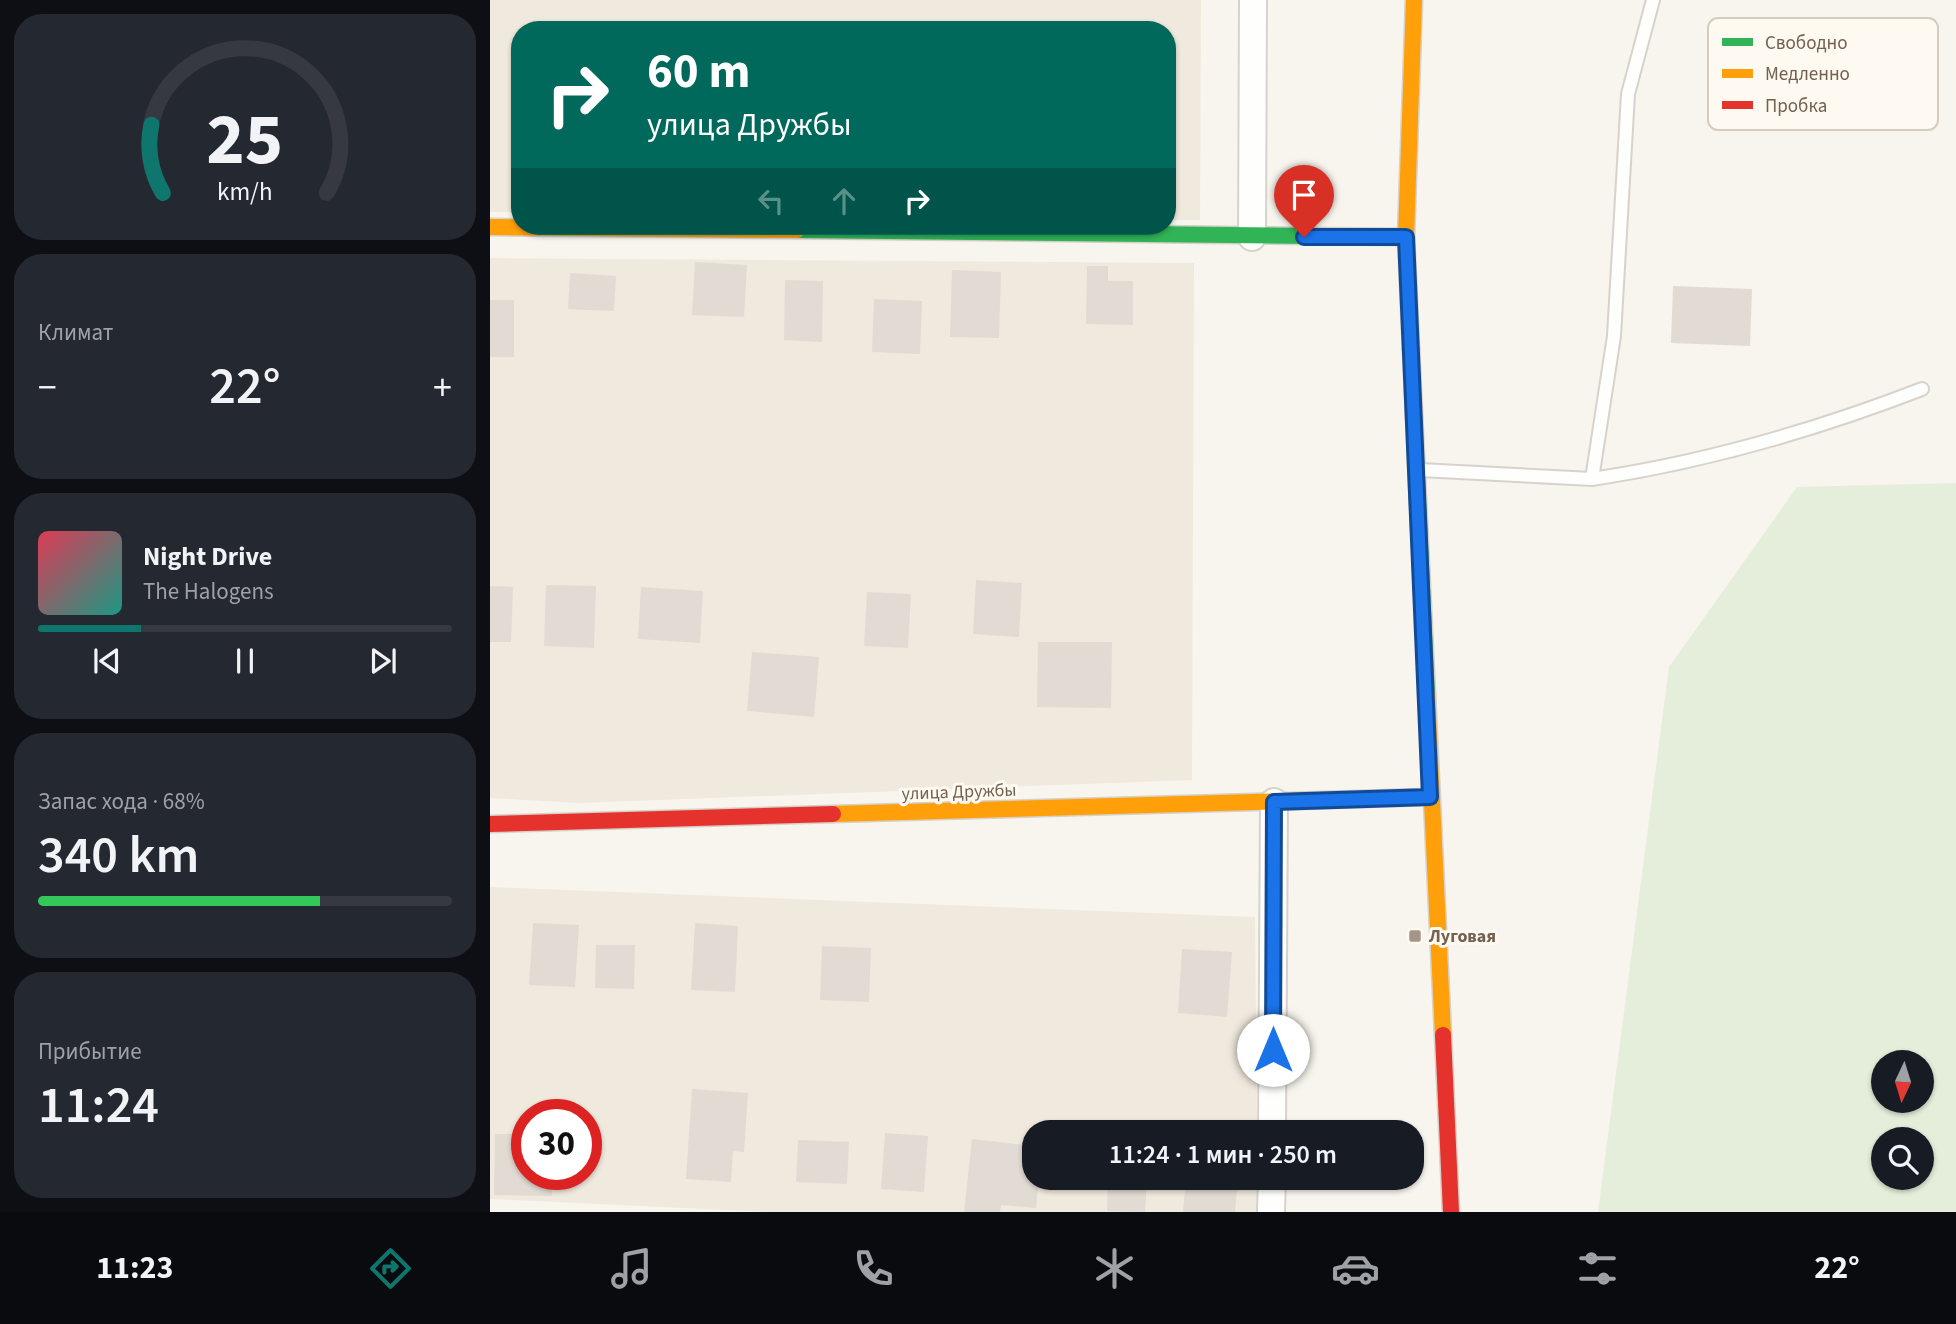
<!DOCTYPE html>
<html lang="ru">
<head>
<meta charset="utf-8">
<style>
	body { margin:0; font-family:"Source Sans 3",sans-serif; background:#242831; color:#f1f3f6; height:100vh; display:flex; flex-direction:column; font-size:26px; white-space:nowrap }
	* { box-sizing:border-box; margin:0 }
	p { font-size:23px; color:#9ea1a6 }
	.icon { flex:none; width:38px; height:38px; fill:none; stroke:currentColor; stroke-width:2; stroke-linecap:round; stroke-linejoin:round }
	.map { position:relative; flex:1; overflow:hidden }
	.side { display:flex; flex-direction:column; gap:14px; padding:14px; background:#0d0f14; width:490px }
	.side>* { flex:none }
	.guide { position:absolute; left:21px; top:21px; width:665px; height:214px; border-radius:28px; box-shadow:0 2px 5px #0004; background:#00695c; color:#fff; overflow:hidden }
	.needle { width:46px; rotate:184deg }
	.buttons { position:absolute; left:1381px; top:1050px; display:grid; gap:14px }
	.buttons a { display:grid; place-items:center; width:63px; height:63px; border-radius:50%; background:#171b24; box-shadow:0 2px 5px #0004; font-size:35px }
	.speed { position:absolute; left:21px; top:1099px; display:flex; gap:14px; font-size:35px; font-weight:700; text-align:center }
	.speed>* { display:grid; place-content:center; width:91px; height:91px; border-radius:50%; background:#171b24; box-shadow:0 2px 5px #0004; line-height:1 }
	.speed .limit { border:10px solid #d22; background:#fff; color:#111 }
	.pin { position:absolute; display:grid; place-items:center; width:60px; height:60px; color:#fff; margin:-72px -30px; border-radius:50% 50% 50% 0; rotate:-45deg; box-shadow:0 0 7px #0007 }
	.pin .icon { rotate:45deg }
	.me { position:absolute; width:77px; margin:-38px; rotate:0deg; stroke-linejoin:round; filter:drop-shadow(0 0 5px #0008) }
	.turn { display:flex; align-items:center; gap:24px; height:147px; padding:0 21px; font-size:32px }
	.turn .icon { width:91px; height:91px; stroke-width:2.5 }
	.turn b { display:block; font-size:49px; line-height:60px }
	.lanes { display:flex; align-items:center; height:66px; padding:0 21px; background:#0003; justify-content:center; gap:35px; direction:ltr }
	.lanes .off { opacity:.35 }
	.big { font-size:52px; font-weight:600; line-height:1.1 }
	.side .widget { flex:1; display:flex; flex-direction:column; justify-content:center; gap:10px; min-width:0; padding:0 24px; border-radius:28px; background:#242831 }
	.side .dial { align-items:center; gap:0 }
	.dial svg { height:182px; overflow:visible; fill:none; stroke:#363941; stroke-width:7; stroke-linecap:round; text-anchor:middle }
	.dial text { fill:#f1f3f6; stroke:none }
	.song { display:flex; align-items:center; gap:21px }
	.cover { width:84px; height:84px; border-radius:10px; background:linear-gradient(135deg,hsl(350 70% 55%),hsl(170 70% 35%)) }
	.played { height:7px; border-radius:4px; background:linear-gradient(90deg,#0f766e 25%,#363941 25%) }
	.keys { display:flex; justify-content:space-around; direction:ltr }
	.heat { display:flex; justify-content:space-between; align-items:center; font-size:38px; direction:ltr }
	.charge { height:10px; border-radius:5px; background:linear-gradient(90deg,#34c759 68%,#363941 0) }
	.trip { position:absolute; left:532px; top:1120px; width:402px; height:70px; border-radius:28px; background:#171b24; box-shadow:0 2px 5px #0004; font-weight:600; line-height:70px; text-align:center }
	.dock { display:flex; height:112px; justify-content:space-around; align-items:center; background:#090b0e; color:#9ea1a6 }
	.dock .icon { width:49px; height:49px }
	.dock .active { color:#0f766e }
	.dock b { font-size:32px; color:#f1f3f6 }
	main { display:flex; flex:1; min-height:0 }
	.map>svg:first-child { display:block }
</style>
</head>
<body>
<main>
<section class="side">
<div class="widget dial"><svg viewBox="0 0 100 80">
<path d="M14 69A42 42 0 1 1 86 69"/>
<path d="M14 69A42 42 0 0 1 9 39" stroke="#0f766e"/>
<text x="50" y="56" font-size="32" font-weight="700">25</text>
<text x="50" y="72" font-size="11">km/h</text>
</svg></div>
<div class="widget"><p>Климат</p>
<div class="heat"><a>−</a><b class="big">22°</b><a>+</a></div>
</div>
<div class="widget">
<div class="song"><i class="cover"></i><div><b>Night Drive</b><p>The Halogens</p></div></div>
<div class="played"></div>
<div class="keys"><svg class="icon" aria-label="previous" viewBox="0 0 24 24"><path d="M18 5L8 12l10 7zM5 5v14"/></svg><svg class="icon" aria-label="pause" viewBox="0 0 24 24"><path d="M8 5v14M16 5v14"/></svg><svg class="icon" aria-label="next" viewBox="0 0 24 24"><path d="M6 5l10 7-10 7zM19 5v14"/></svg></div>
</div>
<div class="widget"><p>Запас хода · 68%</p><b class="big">340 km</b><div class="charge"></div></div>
<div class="widget"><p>Прибытие</p><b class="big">11:24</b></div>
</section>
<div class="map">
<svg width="1466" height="1212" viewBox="0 0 1466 1212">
	<rect width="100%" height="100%" fill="#f8f5ee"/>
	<path fill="#f0e9dd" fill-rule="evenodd" d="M0,0H711L710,220H677V30H30V212H0Z
		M0,258L704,263L702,780L89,803L0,798Z
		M0,887L765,917L767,1132H544V1178H768V1212H280L0,1199ZM37,1115H96V1174H37Z"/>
	<path fill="#e4eeda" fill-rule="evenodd" d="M1466,483V1212H1108L1179,667L1307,487ZM1393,1062H1432V1101H1393ZM1393,1139H1432V1178H1393Z"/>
	<path fill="#e2dbd3" d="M205,262L257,265L254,317L202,315Z
		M597,266H618V281H643V325L596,324Z
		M462,270L511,272L509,338L460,337Z
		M80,273L126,276L124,311L78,309Z
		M295,280L333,281L332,342L294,340Z
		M1183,286L1262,289L1260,346L1181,343Z
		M384,299L432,301L430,354L382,352Z
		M0,300H24V357H0Z
		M486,580L532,583L529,637L483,634Z
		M56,585L106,586L104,648L54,646Z
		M0,586L23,587L21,642H0Z
		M151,587L213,591L210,643L148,639Z
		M377,592L421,594L418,648L374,646Z
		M548,642H622L621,708L547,707Z
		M262,652L329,657L324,717L257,711Z
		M43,923L89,925L85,987L39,985Z
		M205,923L248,926L245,992L201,990Z
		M106,945H145L144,989L105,988Z
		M332,946L381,948L379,1002L330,1000Z
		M692,949L742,952L737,1017L688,1013Z
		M202,1089L258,1093L254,1152L243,1151L241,1182L196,1179Z
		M395,1133L438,1136L434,1192L391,1189Z
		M5,1134H37V1174H62V1196L4,1195Z
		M482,1139L544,1146V1178H549L546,1208L511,1205L510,1212H474Z
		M308,1140L359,1142L357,1184L306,1182Z
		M618,1178H657L655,1212L617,1211Z
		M696,1178H748L745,1212H693Z"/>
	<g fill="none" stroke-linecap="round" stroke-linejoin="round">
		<g stroke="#d7d2cc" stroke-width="16">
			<path id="lane" d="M930,470L1102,479L1124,336L1138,94L1163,0
				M1102,479C1215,462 1326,430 1432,389"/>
		</g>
		<g stroke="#d7d2cc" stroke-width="30">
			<path id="street" d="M762,237L763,0
				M782,1132L784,802
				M781,1212L782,1178"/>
		</g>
		<g stroke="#d6d1c9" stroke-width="19">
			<path id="fast" d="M307,230L916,237
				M921,349L937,695"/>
		</g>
		<g stroke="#d6d1c9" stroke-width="19">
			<path id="slow" d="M0,227L307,230
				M921,349L916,237L924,0
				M937,695L953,1035
				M343,814L940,797"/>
		</g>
		<g stroke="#d6d1c9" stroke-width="19">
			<path id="jam" d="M0,824L343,814
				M953,1035L961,1212"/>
		</g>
		<use href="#lane" stroke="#fefefc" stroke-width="12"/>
		<use href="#street" stroke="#fefefc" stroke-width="26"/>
		<use href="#fast" stroke="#30b455" stroke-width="16"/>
		<use href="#slow" stroke="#ff9f0a" stroke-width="16"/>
		<use href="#jam" stroke="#e5322d" stroke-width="16"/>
	</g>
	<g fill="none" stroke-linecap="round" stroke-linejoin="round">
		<g stroke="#114b97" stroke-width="18">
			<path id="route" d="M783,1050L784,802L940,797L916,237H814"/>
		</g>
		<use href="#route" stroke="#1a73e8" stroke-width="12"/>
	</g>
	<rect fill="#a39587" stroke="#fefaf1" stroke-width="2.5" x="918" y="929" width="14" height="14" rx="3.5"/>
	<g text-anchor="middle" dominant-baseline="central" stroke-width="6" stroke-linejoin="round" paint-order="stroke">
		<g font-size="18" fill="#75614f" stroke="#fefaf1">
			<text transform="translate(469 792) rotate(-2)">улица Дружбы</text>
		</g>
		<g font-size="18" font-weight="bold" fill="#75614f" stroke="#fefaf1" text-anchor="start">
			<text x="939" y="936">Луговая</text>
		</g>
	</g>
	<rect x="1218" y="18" width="230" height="112" rx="10" fill="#fefaf1" stroke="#d5ccc0" stroke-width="2"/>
	<rect x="1232" y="38" width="31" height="8" fill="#30b455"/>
	<rect x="1232" y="69" width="31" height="9" fill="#ff9f0a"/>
	<rect x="1232" y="101" width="31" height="8" fill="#e5322d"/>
	<g font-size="19" fill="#75614f">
		<text x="1275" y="49">Свободно</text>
		<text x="1275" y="80">Медленно</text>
		<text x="1275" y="112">Пробка</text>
	</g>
</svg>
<div class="buttons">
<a><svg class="needle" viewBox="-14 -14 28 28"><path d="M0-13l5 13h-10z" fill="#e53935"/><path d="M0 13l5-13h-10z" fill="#9ea1a6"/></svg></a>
<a><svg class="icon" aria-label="search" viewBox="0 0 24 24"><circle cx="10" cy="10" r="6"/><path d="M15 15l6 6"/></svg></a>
</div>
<div class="speed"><div class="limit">30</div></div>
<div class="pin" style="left:814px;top:237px;background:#d93025"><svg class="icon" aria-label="arrive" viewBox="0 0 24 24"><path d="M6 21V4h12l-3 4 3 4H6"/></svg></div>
<svg class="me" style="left:783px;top:1050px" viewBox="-20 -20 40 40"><circle r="19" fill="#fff"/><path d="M0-13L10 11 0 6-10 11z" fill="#1a73e8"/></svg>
<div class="trip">11:24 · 1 мин · 250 m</div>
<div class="guide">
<div class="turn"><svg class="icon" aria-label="right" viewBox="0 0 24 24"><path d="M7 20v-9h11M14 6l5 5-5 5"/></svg><div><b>60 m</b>улица Дружбы</div></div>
<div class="lanes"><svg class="icon off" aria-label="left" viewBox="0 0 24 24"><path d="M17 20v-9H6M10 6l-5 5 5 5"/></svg><svg class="icon off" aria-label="ahead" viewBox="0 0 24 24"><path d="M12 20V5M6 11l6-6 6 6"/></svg><svg class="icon" aria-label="right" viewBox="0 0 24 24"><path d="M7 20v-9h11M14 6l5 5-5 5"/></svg></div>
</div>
</div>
</main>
<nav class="dock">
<b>11:23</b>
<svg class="icon active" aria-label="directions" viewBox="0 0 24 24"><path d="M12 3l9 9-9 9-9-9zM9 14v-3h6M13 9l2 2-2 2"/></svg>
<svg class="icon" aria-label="music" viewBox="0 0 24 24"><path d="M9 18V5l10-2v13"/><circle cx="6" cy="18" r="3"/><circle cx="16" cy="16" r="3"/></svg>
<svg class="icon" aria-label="phone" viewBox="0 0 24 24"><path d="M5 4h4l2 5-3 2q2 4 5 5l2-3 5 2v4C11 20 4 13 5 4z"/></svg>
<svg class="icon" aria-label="climate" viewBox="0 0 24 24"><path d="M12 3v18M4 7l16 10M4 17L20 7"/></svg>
<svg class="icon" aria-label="car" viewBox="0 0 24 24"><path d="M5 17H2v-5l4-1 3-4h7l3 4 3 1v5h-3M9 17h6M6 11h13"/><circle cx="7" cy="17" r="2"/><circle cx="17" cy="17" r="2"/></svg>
<svg class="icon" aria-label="filters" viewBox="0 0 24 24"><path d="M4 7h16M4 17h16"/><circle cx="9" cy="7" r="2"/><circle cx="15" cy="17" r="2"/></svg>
<b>22°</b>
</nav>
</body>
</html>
